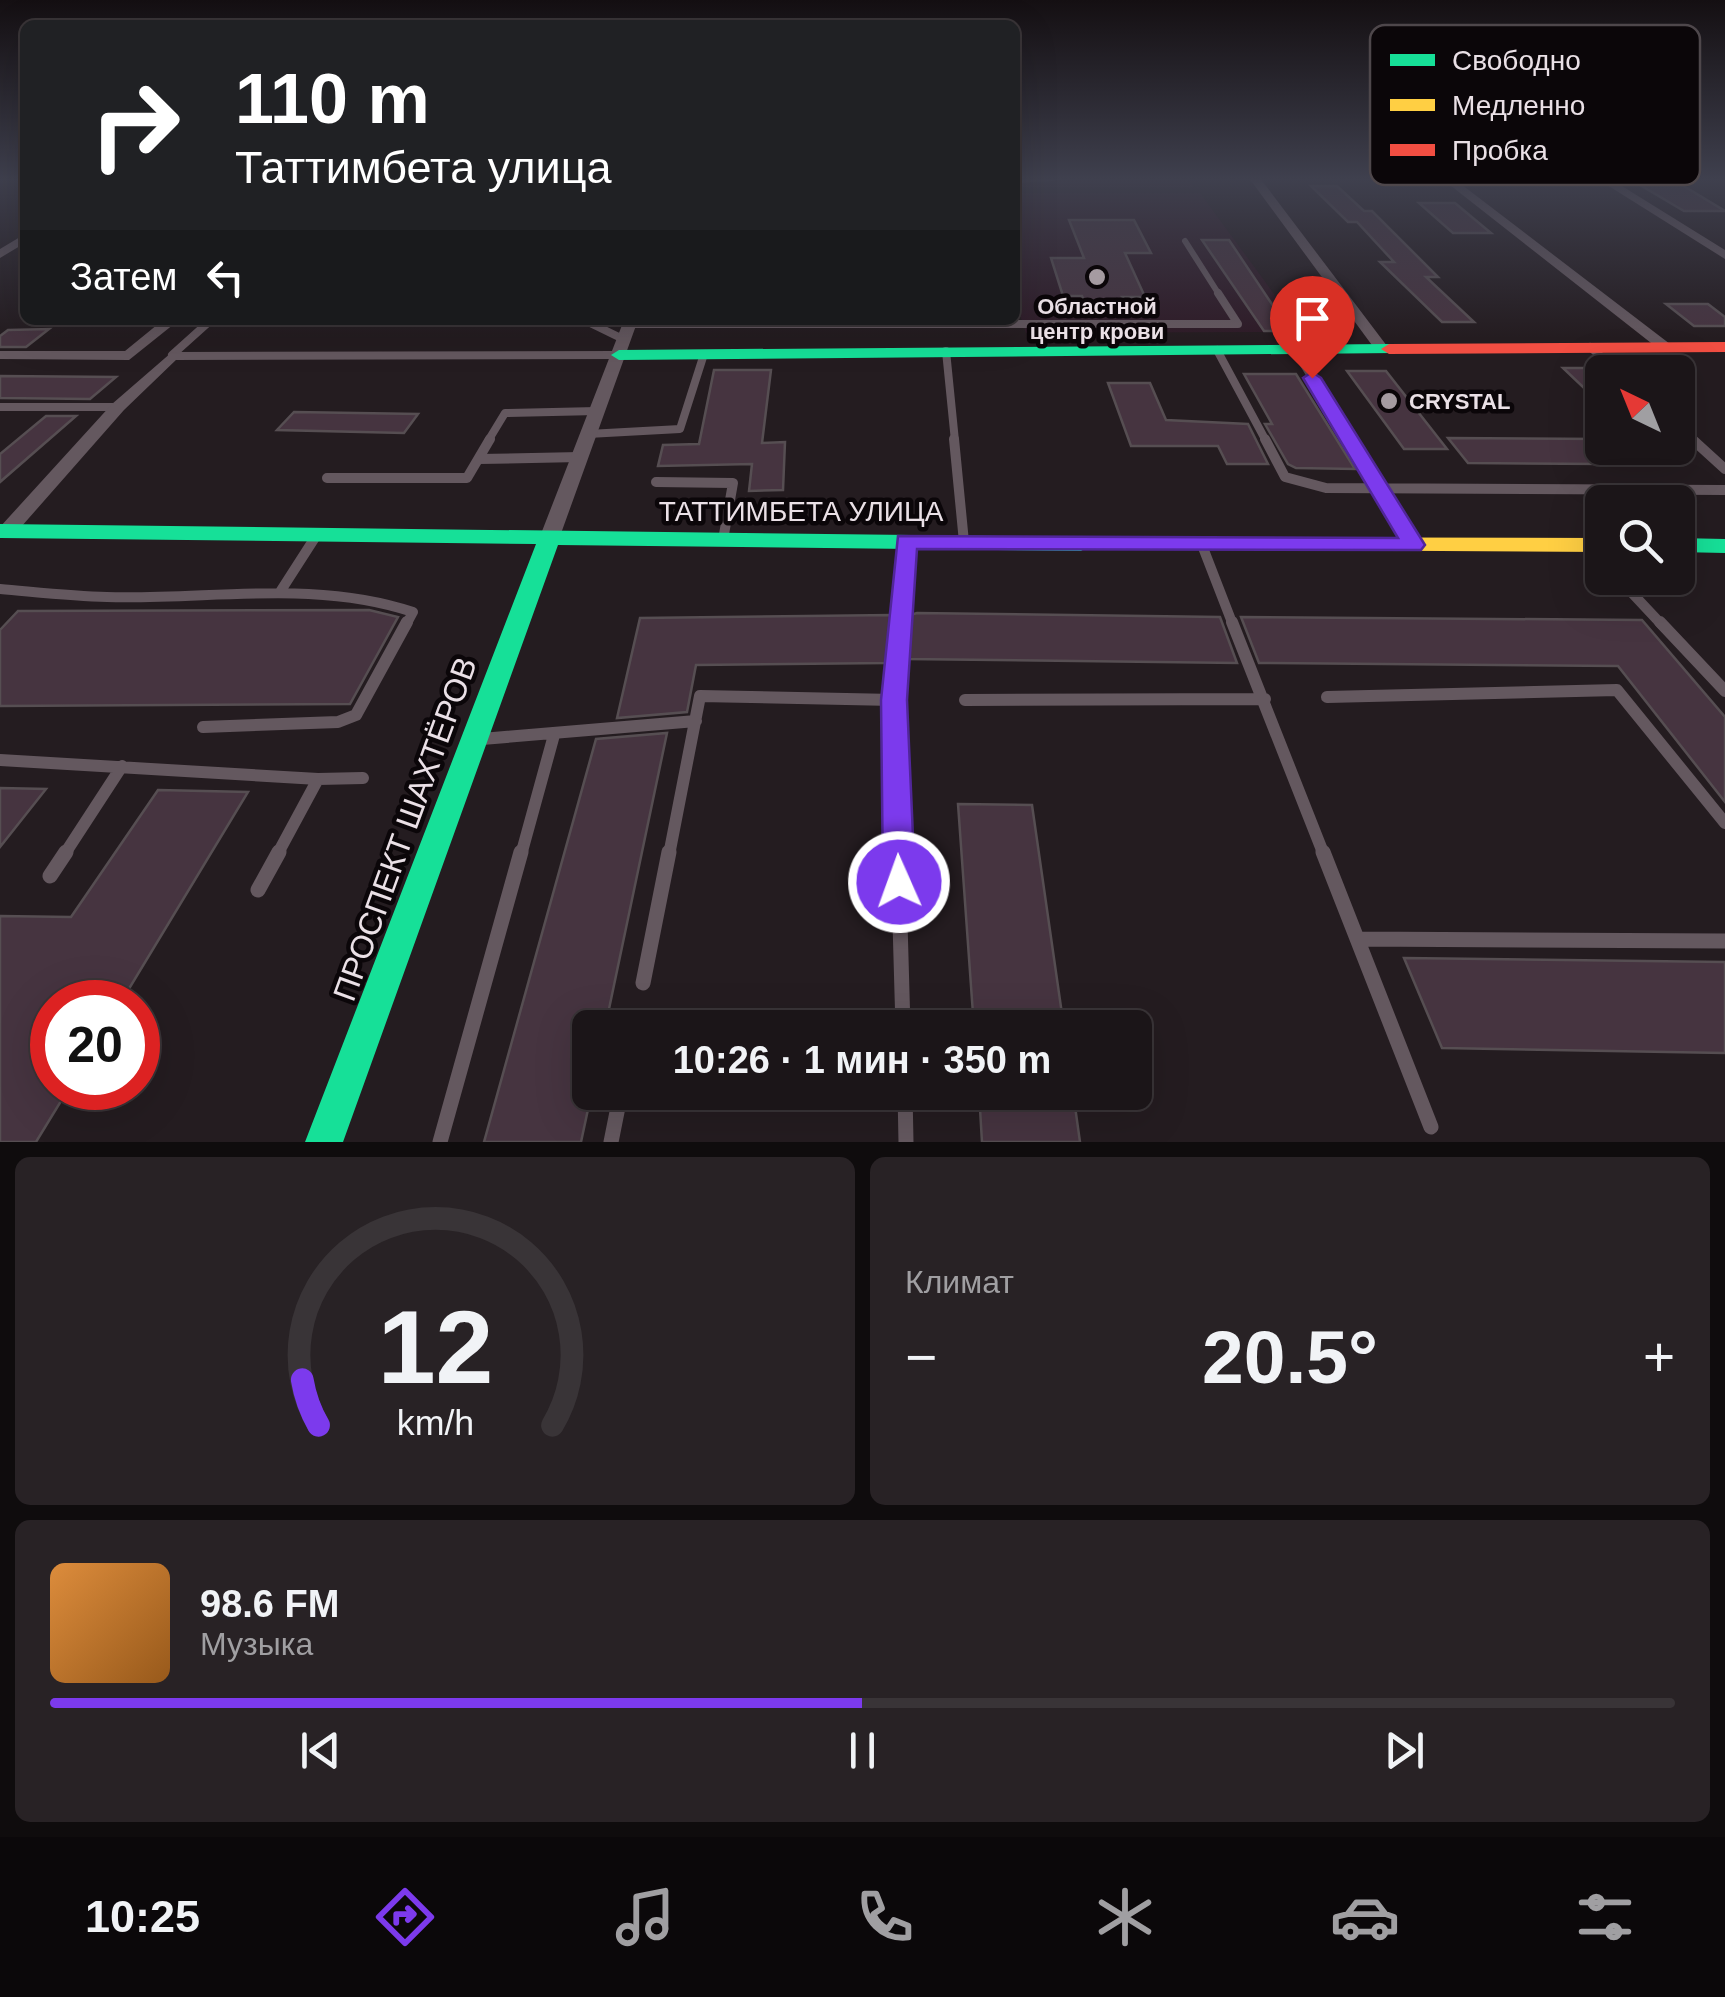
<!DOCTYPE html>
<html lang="ru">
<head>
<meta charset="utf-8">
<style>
	body { margin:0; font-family:Helvetica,sans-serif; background:#282225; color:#f1f3f6; height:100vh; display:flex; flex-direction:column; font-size:38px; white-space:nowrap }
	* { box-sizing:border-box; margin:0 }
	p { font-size:32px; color:#a09fa2 }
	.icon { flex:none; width:55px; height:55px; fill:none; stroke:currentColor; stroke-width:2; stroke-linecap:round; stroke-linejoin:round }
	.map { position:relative; height:1142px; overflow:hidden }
	.drawer { display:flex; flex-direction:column; gap:15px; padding:15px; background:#0f0c0d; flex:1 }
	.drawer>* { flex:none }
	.guide { position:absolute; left:20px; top:20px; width:1000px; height:305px; border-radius:15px; box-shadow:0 10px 40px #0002,0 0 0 2px #393437; background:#202124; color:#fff; overflow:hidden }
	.needle { width:65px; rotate:317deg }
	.tools { position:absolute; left:1585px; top:355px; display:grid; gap:20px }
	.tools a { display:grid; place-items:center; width:110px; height:110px; border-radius:15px; background:#1b1518; box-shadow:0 10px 40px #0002,0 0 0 2px #393437; font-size:50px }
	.speed { position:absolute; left:30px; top:980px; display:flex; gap:20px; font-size:50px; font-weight:700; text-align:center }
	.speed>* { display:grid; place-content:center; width:130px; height:130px; border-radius:50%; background:#1b1518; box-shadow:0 10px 40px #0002,0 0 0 2px #393437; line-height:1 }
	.speed .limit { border:15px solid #d22; background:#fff; color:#111 }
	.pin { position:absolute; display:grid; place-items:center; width:85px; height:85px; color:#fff; margin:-102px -42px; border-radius:50% 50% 50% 0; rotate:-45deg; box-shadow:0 0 10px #0007 }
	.pin .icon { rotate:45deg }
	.me { position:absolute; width:110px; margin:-55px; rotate:358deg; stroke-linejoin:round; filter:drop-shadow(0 0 8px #0008) }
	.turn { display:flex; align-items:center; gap:35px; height:210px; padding:0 50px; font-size:45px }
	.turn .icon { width:130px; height:130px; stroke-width:2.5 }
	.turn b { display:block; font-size:70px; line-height:85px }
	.then { display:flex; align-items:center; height:95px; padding:0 50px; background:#0003; gap:20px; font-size:38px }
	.big { font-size:75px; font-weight:800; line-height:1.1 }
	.drawer .tile { flex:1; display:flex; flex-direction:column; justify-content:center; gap:15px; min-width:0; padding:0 35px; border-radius:15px; background:#282225 }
	.drawer .dial { align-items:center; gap:0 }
	.dial svg { height:260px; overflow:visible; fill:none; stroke:#393437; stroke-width:7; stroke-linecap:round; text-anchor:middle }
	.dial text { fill:#f1f3f6; stroke:none }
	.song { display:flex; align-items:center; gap:30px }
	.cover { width:120px; height:120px; border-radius:15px; background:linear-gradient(135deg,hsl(30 70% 55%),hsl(30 70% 35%)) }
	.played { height:10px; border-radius:5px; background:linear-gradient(90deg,#7c3aed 50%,#393437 50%) }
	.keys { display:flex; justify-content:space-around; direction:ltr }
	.heat { display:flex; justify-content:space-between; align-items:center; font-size:55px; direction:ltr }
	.drawer .tiles { flex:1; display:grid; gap:15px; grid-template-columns:1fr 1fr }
	.tile:last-child { grid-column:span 2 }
	.trip { position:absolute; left:572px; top:1010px; width:580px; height:100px; border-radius:15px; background:#1b1518; box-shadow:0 10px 40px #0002,0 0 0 2px #393437; font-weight:800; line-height:100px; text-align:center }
	.dock { display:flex; height:160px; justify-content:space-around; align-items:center; background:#0b080a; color:#a09fa2 }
	.dock .icon { width:70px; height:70px }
	.dock .current { color:#7c3aed }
	.dock b { font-size:45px; color:#f1f3f6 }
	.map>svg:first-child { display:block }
</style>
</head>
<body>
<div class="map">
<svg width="1725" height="1142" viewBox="0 0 1725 1142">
	<rect width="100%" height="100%" fill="#241c20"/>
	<path fill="#2e1b27" d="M1015,178H1187L1193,187H1015Z
		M1015,193H1200L1302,332L1026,333L1015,300Z"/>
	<path fill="#463440" stroke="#564e52" stroke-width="2.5" d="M1635,182H1677L1725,211H1684Z
		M1311,186H1337L1364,211H1372L1438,277H1426L1474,322H1442L1380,262H1394L1357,222H1348Z
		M1419,203H1455L1491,233H1453Z
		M1069,220H1134L1151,253H1125L1145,297H1122L1129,312L1088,311L1082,296H1063L1051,258H1084Z
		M1202,240H1229L1290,331H1264Z
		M1666,304H1708L1725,317V326H1694Z
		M49,329L26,347H0V336L8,330Z
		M1563,368H1602V405Z
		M714,370H771L762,443L785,442L783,490L749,491L752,464L658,466L663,445L699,444Z
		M1347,371H1386L1447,449H1404Z
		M1244,374H1296L1355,469L1296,468L1288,464L1265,424H1272Z
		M0,376L116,377L90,399L0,398Z
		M1108,383H1150L1166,420L1248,424L1268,464H1227L1218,446H1131Z
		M294,412L418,414L404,433L277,430Z
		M46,416H76L0,482V454Z
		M1448,438L1602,439V464L1468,463Z
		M369,610L398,617L350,704L0,706V630L18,611Z
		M917,613L1220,617L1237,663L907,659L910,615Z
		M892,615L887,663L696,665L687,712L617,718L640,618Z
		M1241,617L1642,620L1725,717V802L1618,666L1259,663Z
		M667,733L605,1028H590V1100L581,1142H484L596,739Z
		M0,788L46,789L0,847Z
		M158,790L248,792L121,1002H52V1088H69L36,1142H0V916L71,917Z
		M958,804L1032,805L1064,1028H974Z
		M1404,958L1725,962V1053L1442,1048Z
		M979,1092H1073L1080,1142H982Z"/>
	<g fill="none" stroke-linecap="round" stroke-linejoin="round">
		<path stroke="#64585f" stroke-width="6" d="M1015,180L1053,178
			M1185,241L1220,296"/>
		<path stroke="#64585f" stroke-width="8" d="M584,320L625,340
			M629,324H1238L1218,293
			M1590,347L1619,372
			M1217,350L1266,441
			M1295,350L1351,441
			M946,351L955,441
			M172,355L211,320
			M172,356L619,355
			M0,407H118
			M1678,426L1695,441
			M588,434L680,429L704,354
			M488,441L505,413L597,411"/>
		<path stroke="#64585f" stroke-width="10" d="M954,439L964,542
			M1265,439L1285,477L1326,488L1725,490
			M1349,439L1413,544
			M1692,439L1725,469
			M479,459L580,457
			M327,478H467L490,439
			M656,482L733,483L723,540
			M1202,545L1233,625
			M1589,545L1602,560
			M1618,578L1662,625
			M0,589C36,592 72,596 107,597C210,600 314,579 413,612L406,625
			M280,592L316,536
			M900,625L906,541"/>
		<path stroke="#64585f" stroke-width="12" d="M1232,622L1324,855
			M1660,622L1725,691
			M1327,697L1617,690L1725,823
			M965,700L1265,699
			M203,727L338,722L356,715L407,622
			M482,739L696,721
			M0,760L318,779
			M64,855L122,766
			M277,855L318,779L363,778
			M521,855L554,735
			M669,855L700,696L894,700
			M898,855L894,700L900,622"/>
		<path stroke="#64585f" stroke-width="15" d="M898,852L903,1028
			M1323,852L1431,1127
			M50,876L66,852
			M258,890L279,852
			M1358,939L1725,941
			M643,983L669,852
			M905,1092L906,1142
			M440,1142L521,852
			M611,1142L621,1092"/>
		<path fill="#64585f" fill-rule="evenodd" d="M1249,178H1260L1387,346V352H1377Z
			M1441,178H1453L1670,344V350H1660Z
			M1596,178H1609L1725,250V259Z
			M25,234V243L0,258V249Z
			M163,320H179L129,360L0,359V351H125Z
			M624,320H638L559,539L549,545L542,543L539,539Z
			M172,352L177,353V359L124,410L14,535H0V527L112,404Z"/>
		<path fill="#16e098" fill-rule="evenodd" d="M1389,344L1395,345V353L619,360L611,355L619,350Z
			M0,524L1081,537L1092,544L1081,551L558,545L343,1142H305L536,544L0,538Z
			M1678,538L1725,539V553L1678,552Z"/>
		<path fill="#ffcf43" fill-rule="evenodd" d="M1081,537L1602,538V552L1073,549L1070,544L1073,539Z"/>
		<path fill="#f24e42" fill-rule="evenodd" d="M1725,342V352L1389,354L1381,349L1389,344Z"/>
	</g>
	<linearGradient id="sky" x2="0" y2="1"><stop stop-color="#140f12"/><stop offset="0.53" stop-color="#3f404e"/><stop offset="1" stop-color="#3f404e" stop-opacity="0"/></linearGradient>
	<rect width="1725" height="338" fill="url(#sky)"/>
	<path fill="#7c3aed" stroke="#51269a" stroke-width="2.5" d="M1312,372L1321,378L1425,545L1421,550L917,549L907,700L915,882L910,892L899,896L888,892L883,882L881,700L898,536L1398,538L1303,378Z"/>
	<g fill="#a59ba1" stroke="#0b0609" stroke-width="4">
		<circle cx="1097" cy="277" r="10"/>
		<circle cx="1389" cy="401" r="10"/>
	</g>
	<g text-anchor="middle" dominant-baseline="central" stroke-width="9" stroke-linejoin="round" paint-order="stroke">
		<g font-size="22" font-weight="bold" fill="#eae0e6" stroke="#0b0609">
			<text x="1097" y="306">Областной<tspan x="1097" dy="25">центр крови</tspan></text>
			<text x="1409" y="401" text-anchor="start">CRYSTAL</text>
		</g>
		<g font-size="28" fill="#eae0e6" stroke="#0b0609">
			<text x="801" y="511">ТАТТИМБЕТА УЛИЦА</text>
		</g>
		<g font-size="32" fill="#eae0e6" stroke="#0b0609">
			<text transform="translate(405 829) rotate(-70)">ПРОСПЕКТ ШАХТЁРОВ</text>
		</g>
	</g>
	<rect x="1370" y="25" width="330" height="160" rx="15" fill="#0b0609" stroke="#4e474b" stroke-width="2.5"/>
	<rect x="1390" y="54" width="45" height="12" fill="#16e098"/>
	<rect x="1390" y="99" width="45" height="12" fill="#ffcf43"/>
	<rect x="1390" y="144" width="45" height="12" fill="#f24e42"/>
	<g font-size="28" fill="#eae0e6">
		<text x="1452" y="70">Свободно</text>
		<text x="1452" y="115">Медленно</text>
		<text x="1452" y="160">Пробка</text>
	</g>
</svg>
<div class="tools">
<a><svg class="needle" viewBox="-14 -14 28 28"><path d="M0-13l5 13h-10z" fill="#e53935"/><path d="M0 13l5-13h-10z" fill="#a09fa2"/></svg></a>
<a><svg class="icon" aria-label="search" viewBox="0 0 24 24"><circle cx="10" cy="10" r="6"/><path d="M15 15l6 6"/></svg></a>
</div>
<div class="speed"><div class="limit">20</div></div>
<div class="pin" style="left:1312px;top:378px;background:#d93025"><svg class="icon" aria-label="arrive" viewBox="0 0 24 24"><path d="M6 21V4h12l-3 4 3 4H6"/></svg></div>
<svg class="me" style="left:899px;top:882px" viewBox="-20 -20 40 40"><circle r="17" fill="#7c3aed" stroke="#fff" stroke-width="3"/><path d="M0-11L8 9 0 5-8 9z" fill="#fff"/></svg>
<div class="trip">10:26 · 1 мин · 350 m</div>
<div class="guide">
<div class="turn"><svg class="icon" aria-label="right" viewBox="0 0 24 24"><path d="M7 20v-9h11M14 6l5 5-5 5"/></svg><div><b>110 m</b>Таттимбета улица</div></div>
<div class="then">Затем<svg class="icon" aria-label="left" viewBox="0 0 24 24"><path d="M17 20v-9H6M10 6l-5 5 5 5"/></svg></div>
</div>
</div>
<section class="drawer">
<div class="tiles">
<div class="tile dial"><svg viewBox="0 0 100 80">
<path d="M14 69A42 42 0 1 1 86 69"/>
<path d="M14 69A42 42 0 0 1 9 55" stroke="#7c3aed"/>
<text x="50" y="56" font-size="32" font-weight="700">12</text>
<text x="50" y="72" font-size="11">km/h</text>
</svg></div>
<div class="tile"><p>Климат</p>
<div class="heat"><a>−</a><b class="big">20.5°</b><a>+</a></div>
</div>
<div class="tile">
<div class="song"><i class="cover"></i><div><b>98.6 FM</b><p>Музыка</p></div></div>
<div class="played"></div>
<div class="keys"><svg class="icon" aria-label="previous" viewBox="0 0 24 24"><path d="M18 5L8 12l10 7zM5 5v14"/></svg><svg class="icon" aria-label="pause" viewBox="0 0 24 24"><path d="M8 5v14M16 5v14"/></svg><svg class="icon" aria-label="next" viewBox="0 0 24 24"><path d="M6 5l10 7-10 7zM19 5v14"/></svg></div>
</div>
</div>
</section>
<nav class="dock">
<b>10:25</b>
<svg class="icon current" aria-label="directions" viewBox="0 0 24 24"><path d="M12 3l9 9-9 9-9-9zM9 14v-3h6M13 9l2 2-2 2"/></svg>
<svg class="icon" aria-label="music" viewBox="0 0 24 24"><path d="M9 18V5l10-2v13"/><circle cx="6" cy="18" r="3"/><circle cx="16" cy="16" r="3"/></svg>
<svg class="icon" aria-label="phone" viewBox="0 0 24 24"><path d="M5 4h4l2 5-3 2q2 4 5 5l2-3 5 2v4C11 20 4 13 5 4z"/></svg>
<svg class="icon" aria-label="climate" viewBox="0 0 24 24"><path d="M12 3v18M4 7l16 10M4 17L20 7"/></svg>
<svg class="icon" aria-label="car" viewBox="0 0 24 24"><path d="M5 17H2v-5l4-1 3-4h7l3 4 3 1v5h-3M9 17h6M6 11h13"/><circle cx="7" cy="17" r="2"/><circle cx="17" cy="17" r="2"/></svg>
<svg class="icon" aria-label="filters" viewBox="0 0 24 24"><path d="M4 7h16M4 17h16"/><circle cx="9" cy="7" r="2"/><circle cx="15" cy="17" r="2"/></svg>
</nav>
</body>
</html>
